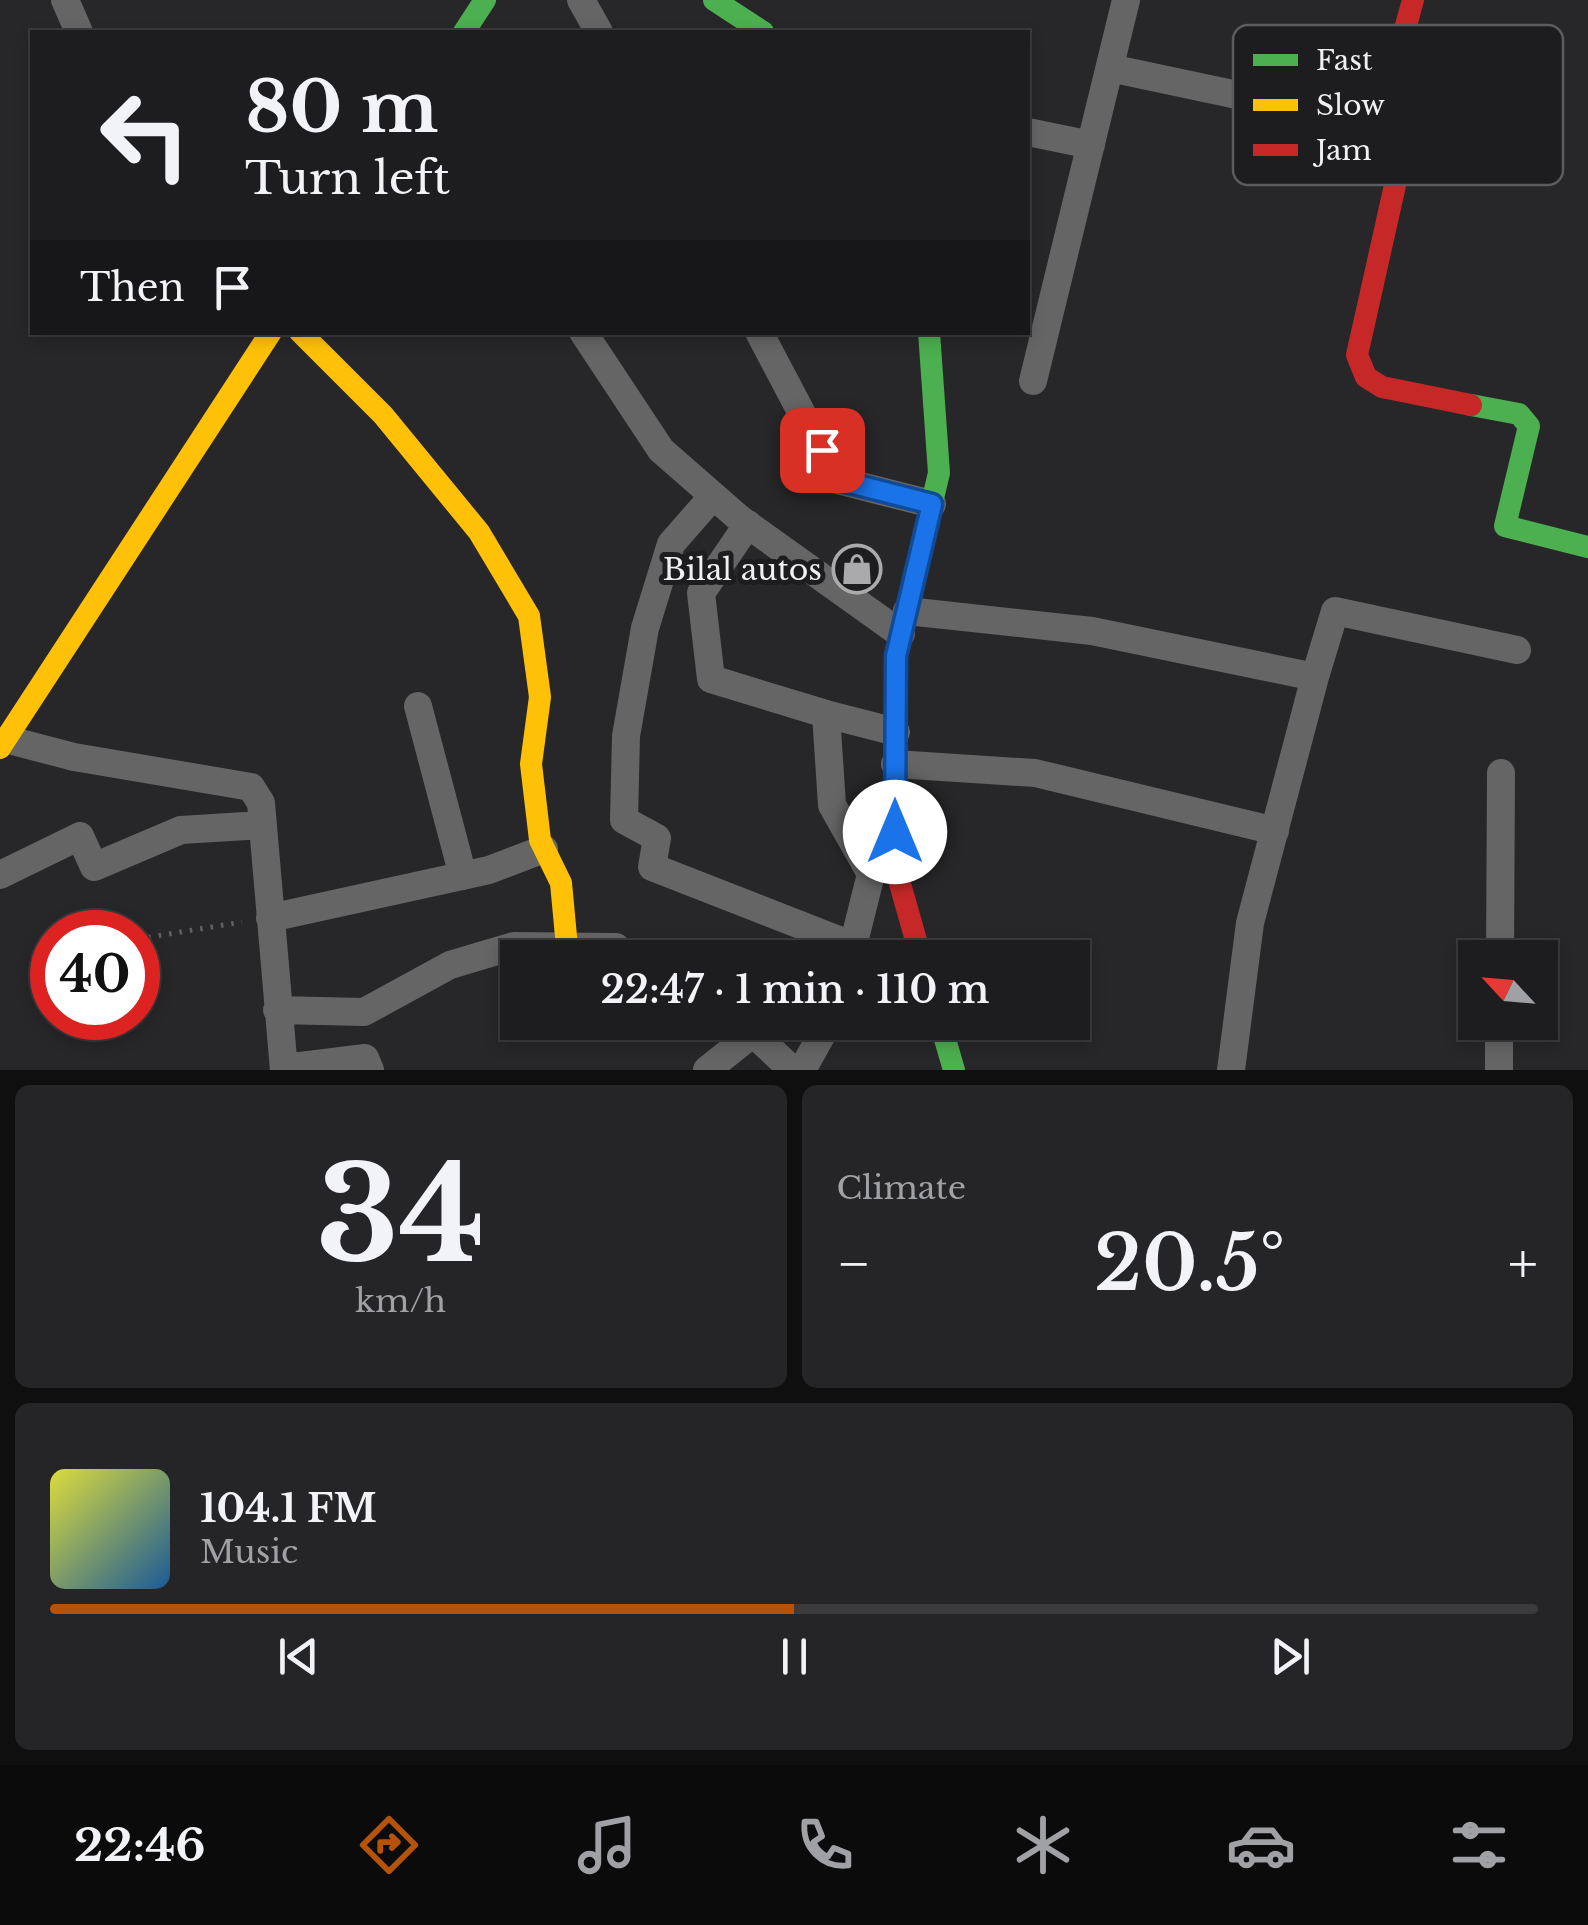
<!DOCTYPE html>
<html lang="en">
<head>
<meta charset="utf-8">
<style>
	body { margin:0; font-family:"Libre Baskerville",serif; background:#252527; color:#f1f3f6; height:100vh; display:flex; flex-direction:column; font-size:38px; white-space:nowrap }
	* { box-sizing:border-box; margin:0 }
	p { font-size:32px; color:#a0a1a4 }
	.icon { flex:none; width:55px; height:55px; fill:none; stroke:currentColor; stroke-width:2; stroke-linecap:round; stroke-linejoin:round }
	.map { position:relative; height:1070px; overflow:hidden }
	.drawer { display:flex; flex-direction:column; gap:15px; padding:15px; background:#100f10; flex:1 }
	.drawer>* { flex:none }
	.top-card { position:absolute; left:30px; top:30px; width:1000px; height:305px; border-radius:0px; box-shadow:0 5px 15px #0003,0 0 0 2px #3b3a3c; background:#1d1c1e; color:#f1f3f6; overflow:hidden }
	.needle { width:65px; rotate:296deg }
	.tools { position:absolute; left:1458px; top:940px; display:grid; gap:20px }
	.tools a { display:grid; place-items:center; width:100px; height:100px; border-radius:0px; background:#1d1c1e; box-shadow:0 5px 15px #0003,0 0 0 2px #3b3a3c; font-size:50px }
	.speed { position:absolute; left:30px; top:910px; display:flex; gap:20px; font-size:50px; font-weight:700; text-align:center }
	.speed>* { display:grid; place-content:center; width:130px; height:130px; border-radius:50%; background:#1d1c1e; box-shadow:0 5px 15px #0003,0 0 0 2px #3b3a3c; line-height:1 }
	.speed .limit { border:15px solid #d22; background:#fff; color:#111 }
	.pin { position:absolute; display:grid; place-items:center; width:85px; height:85px; color:#fff; margin:-42px; border-radius:20px; box-shadow:0 5px 15px #0006 }
	.me { position:absolute; width:110px; margin:-55px; rotate:0deg; stroke-linejoin:round; filter:drop-shadow(0 0 8px #0008) }
	.turn { display:flex; align-items:center; gap:35px; height:210px; padding:0 50px; font-size:45px }
	.turn .icon { width:130px; height:130px; stroke-width:2.5 }
	.turn b { display:block; font-size:70px; line-height:85px }
	.then { display:flex; align-items:center; height:95px; padding:0 50px; background:#0003; gap:20px; font-size:38px }
	.big { font-size:75px; font-weight:600; line-height:1.1 }
	.drawer .tile { flex:1; display:flex; flex-direction:column; justify-content:center; gap:15px; min-width:0; padding:0 35px; border-radius:15px; background:#252527 }
	.drawer .dial { align-items:center; gap:0 }
	.dial b { font-size:130px; line-height:1 }
	.song { display:flex; align-items:center; gap:30px }
	.cover { width:120px; height:120px; border-radius:15px; background:linear-gradient(135deg,hsl(60 70% 55%),hsl(210 70% 35%)) }
	.played { height:10px; border-radius:5px; background:linear-gradient(90deg,#b45309 50%,#3b3a3c 50%) }
	.keys { display:flex; justify-content:space-around; direction:ltr }
	.heat { display:flex; justify-content:space-between; align-items:center; font-size:55px; direction:ltr }
	.drawer .tiles { flex:1; display:grid; gap:15px; grid-template-columns:1fr 1fr }
	.tile:last-child { grid-column:span 2 }
	.trip { position:absolute; left:500px; top:940px; width:590px; height:100px; border-radius:0px; background:#1d1c1e; box-shadow:0 5px 15px #0003,0 0 0 2px #3b3a3c; font-weight:600; line-height:100px; text-align:center }
	.menu { display:flex; height:160px; justify-content:space-around; align-items:center; background:#0c0b0c; color:#a0a1a4 }
	.menu .icon { width:70px; height:70px }
	.menu .current { color:#b45309 }
	.menu b { font-size:45px; color:#f1f3f6 }
	.map>svg:first-child { display:block }
</style>
</head>
<body>
<div class="map">
<svg width="1588" height="1070" viewBox="0 0 1588 1070">
	<rect width="100%" height="100%" fill="#272628"/>
	<g fill="none" stroke-linecap="round" stroke-linejoin="round">
		<path stroke="#626262" stroke-width="5" stroke-dasharray="2.5 8" stroke-linecap="butt" d="M138,939L242,922"/>
		<path stroke="#656565" stroke-width="28" d="M65,0L79,32
			M581,0L599,32
			M1110,68L1379,125
			M1028,132L1091,145
			M583,332L661,450L740,519L901,634
			M759,332L837,480L932,504
			M1033,381L1126,0
			M713,496L671,544L645,628L626,736L624,820L657,838L652,867L854,946
			M748,524L701,593L711,679L826,714
			M907,611L1092,631L1315,677L1335,611L1517,650
			M418,706L463,876
			M9,740L74,757L251,787L261,803L284,1070
			M895,764L1035,773L1275,831
			M0,875L80,836L94,867L181,830L262,825
			M270,918L489,870L544,849
			M850,958L871,874L832,805L826,714L896,732
			M1500,958L1501,773
			M277,1010L364,1012L450,965L514,946L616,947L628,958
			M284,1068L365,1058L370,1070
			M707,1070L753,1033L785,1063L786,1070
			M802,1070L829,1022
			M1231,1070L1250,923L1315,677
			M1499,1070V1022"/>
		<path stroke="#4caf50" stroke-width="22" d="M714,0L763,32
			M464,32L485,0
			M1471,405L1519,414L1529,426L1505,526L1588,547
			M897,650L939,473L929,332
			M940,1022L954,1070"/>
		<path stroke="#ffc107" stroke-width="22" d="M300,332L383,415L479,532L529,616L540,697L531,764L540,840L561,883L567,947
			M0,748L271,332"/>
		<path stroke="#c62828" stroke-width="22" d="M1413,0L1375,138L1402,154L1357,355L1366,377L1382,387L1471,405
			M897,650L895,866L921,958"/>
	</g>
	<g fill="none" stroke-linecap="round" stroke-linejoin="round">
		<g stroke="#114b97" stroke-width="25">
			<path id="route" d="M822,450L838,480L932,504L896,656L895,832"/>
		</g>
		<use href="#route" stroke="#1a73e8" stroke-width="18"/>
	</g>
	<defs>
		<g id="shop-ring" transform="scale(2.5)"><circle r="9.5" fill="#1d1c1f" stroke="#aaa9ab" stroke-width="1.5"/><path d="M-5-2.5h2.3a2.7 3.5 0 0 1 5.4 0H5L5.5 6h-11ZM-1.5-2.5h3a1.5 2.3 0 0 0-3 0Z" fill="#aaa9ab"/></g>
	</defs>
	<g fill-rule="evenodd">
		<use href="#shop-ring" x="857" y="569"/>
	</g>
	<g text-anchor="middle" dominant-baseline="central" stroke-width="10" stroke-linejoin="round" paint-order="stroke">
		<g font-size="30" fill="#f0eff2" stroke="#1d1c1f" text-anchor="end">
			<text x="822" y="569">Bilal autos</text>
		</g>
	</g>
	<rect x="1233" y="25" width="330" height="160" rx="15" fill="#1d1c1f" stroke="#5c5b5e" stroke-width="2.5"/>
	<rect x="1253" y="54" width="45" height="12" fill="#4caf50"/>
	<rect x="1253" y="99" width="45" height="12" fill="#ffc107"/>
	<rect x="1253" y="144" width="45" height="12" fill="#c62828"/>
	<g font-size="28" fill="#f0eff2">
		<text x="1316" y="70">Fast</text>
		<text x="1316" y="115">Slow</text>
		<text x="1316" y="160">Jam</text>
	</g>
</svg>
<div class="tools">
<a><svg class="needle" viewBox="-14 -14 28 28"><path d="M0-13l5 13h-10z" fill="#e53935"/><path d="M0 13l5-13h-10z" fill="#a0a1a4"/></svg></a>
</div>
<div class="speed"><div class="limit">40</div></div>
<div class="pin" style="left:822px;top:450px;background:#d93025"><svg class="icon" aria-label="arrive" viewBox="0 0 24 24"><path d="M6 21V4h12l-3 4 3 4H6"/></svg></div>
<svg class="me" style="left:895px;top:832px" viewBox="-20 -20 40 40"><circle r="19" fill="#fff"/><path d="M0-13L10 11 0 6-10 11z" fill="#1a73e8"/></svg>
<div class="trip">22:47 · 1 min · 110 m</div>
<div class="top-card">
<div class="turn"><svg class="icon" aria-label="left" viewBox="0 0 24 24"><path d="M17 20v-9H6M10 6l-5 5 5 5"/></svg><div><b>80 m</b>Turn left</div></div>
<div class="then">Then<svg class="icon" aria-label="arrive" viewBox="0 0 24 24"><path d="M6 21V4h12l-3 4 3 4H6"/></svg></div>
</div>
</div>
<section class="drawer">
<div class="tiles">
<div class="tile dial"><b>34</b><p>km/h</p></div>
<div class="tile"><p>Climate</p>
<div class="heat"><a>−</a><b class="big">20.5°</b><a>+</a></div>
</div>
<div class="tile">
<div class="song"><i class="cover"></i><div><b>104.1 FM</b><p>Music</p></div></div>
<div class="played"></div>
<div class="keys"><svg class="icon" aria-label="previous" viewBox="0 0 24 24"><path d="M18 5L8 12l10 7zM5 5v14"/></svg><svg class="icon" aria-label="pause" viewBox="0 0 24 24"><path d="M8 5v14M16 5v14"/></svg><svg class="icon" aria-label="next" viewBox="0 0 24 24"><path d="M6 5l10 7-10 7zM19 5v14"/></svg></div>
</div>
</div>
</section>
<nav class="menu">
<b>22:46</b>
<svg class="icon current" aria-label="directions" viewBox="0 0 24 24"><path d="M12 3l9 9-9 9-9-9zM9 14v-3h6M13 9l2 2-2 2"/></svg>
<svg class="icon" aria-label="music" viewBox="0 0 24 24"><path d="M9 18V5l10-2v13"/><circle cx="6" cy="18" r="3"/><circle cx="16" cy="16" r="3"/></svg>
<svg class="icon" aria-label="phone" viewBox="0 0 24 24"><path d="M5 4h4l2 5-3 2q2 4 5 5l2-3 5 2v4C11 20 4 13 5 4z"/></svg>
<svg class="icon" aria-label="climate" viewBox="0 0 24 24"><path d="M12 3v18M4 7l16 10M4 17L20 7"/></svg>
<svg class="icon" aria-label="car" viewBox="0 0 24 24"><path d="M5 17H2v-5l4-1 3-4h7l3 4 3 1v5h-3M9 17h6M6 11h13"/><circle cx="7" cy="17" r="2"/><circle cx="17" cy="17" r="2"/></svg>
<svg class="icon" aria-label="filters" viewBox="0 0 24 24"><path d="M4 7h16M4 17h16"/><circle cx="9" cy="7" r="2"/><circle cx="15" cy="17" r="2"/></svg>
</nav>
</body>
</html>
